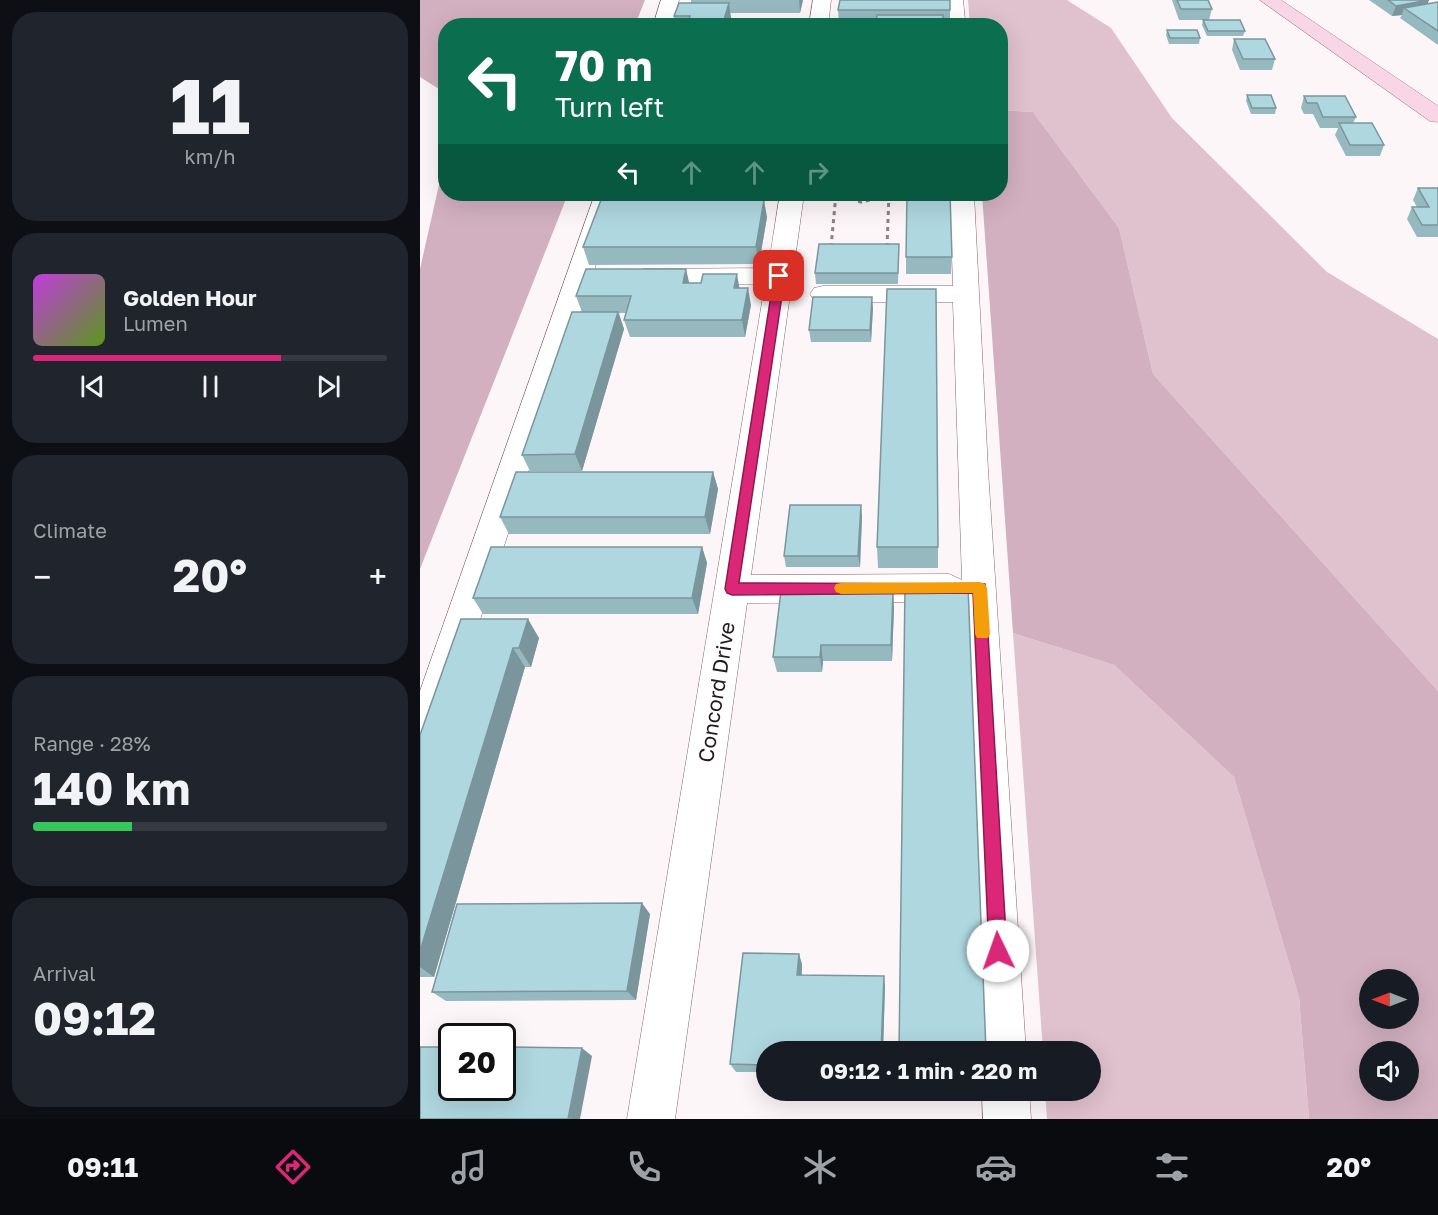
<!DOCTYPE html>
<html lang="en">
<head>
<meta charset="utf-8">
<style>
	body { margin:0; font-family:"Golos Text",sans-serif; background:#20242c; color:#f1f3f6; height:100vh; display:flex; flex-direction:column; font-size:22px; white-space:nowrap }
	* { box-sizing:border-box; margin:0 }
	p { font-size:20px; color:#9ea1a6 }
	.icon { flex:none; width:33px; height:33px; fill:none; stroke:currentColor; stroke-width:2; stroke-linecap:round; stroke-linejoin:round }
	.map { position:relative; flex:1; overflow:hidden }
	.panel { display:flex; flex-direction:column; gap:12px; padding:12px; background:#0d0f14; width:420px }
	.panel>* { flex:none }
	.banner { position:absolute; left:18px; top:18px; width:570px; height:183px; border-radius:24px; box-shadow:0 6px 24px #0002; background:#0b6e4f; color:#fff; overflow:hidden }
	.needle { width:39px; rotate:270deg }
	.tools { position:absolute; left:939px; top:969px; display:grid; gap:12px }
	.tools a { display:grid; place-items:center; width:60px; height:60px; border-radius:50%; background:#171b24; box-shadow:0 6px 24px #0002; font-size:30px }
	.speed { position:absolute; left:18px; top:1023px; display:flex; gap:12px; font-size:30px; font-weight:700; text-align:center }
	.speed>* { display:grid; place-content:center; width:78px; height:78px; border-radius:50%; background:#171b24; box-shadow:0 6px 24px #0002; line-height:1 }
	.speed .limit { border:3px solid #111; border-radius:9px; background:#fff; color:#111 }
	.pin { position:absolute; display:grid; place-items:center; width:51px; height:51px; color:#fff; margin:-26px; border-radius:12px; box-shadow:0 3px 9px #0006 }
	.me { position:absolute; width:66px; margin:-33px; rotate:357deg; stroke-linejoin:round; filter:drop-shadow(0 0 4px #0008) }
	.turn { display:flex; align-items:center; gap:21px; height:126px; padding:0 18px; font-size:27px }
	.turn .icon { width:78px; height:78px; stroke-width:2.5 }
	.turn b { display:block; font-size:42px; line-height:51px }
	.lanes { display:flex; align-items:center; height:57px; padding:0 18px; background:#0003; justify-content:center; gap:30px; direction:ltr }
	.lanes .off { opacity:.35 }
	.big { font-size:45px; font-weight:700; line-height:1.1 }
	.panel .widget { flex:1; display:flex; flex-direction:column; justify-content:center; gap:9px; min-width:0; padding:0 21px; border-radius:24px; background:#20242c }
	.panel .dial { align-items:center; gap:0 }
	.dial b { font-size:78px; line-height:1 }
	.song { display:flex; align-items:center; gap:18px }
	.cover { width:72px; height:72px; border-radius:9px; background:linear-gradient(135deg,hsl(290 70% 55%),hsl(90 70% 35%)) }
	.played { height:6px; border-radius:3px; background:linear-gradient(90deg,#db2777 70%,#363941 70%) }
	.keys { display:flex; justify-content:space-around; direction:ltr }
	.heat { display:flex; justify-content:space-between; align-items:center; font-size:33px; direction:ltr }
	.charge { height:9px; border-radius:4px; background:linear-gradient(90deg,#34c759 28%,#363941 0) }
	.trip { position:absolute; left:336px; top:1041px; width:345px; height:60px; border-radius:30px; background:#171b24; box-shadow:0 6px 24px #0002; font-weight:700; line-height:60px; text-align:center }
	.tabs { display:flex; height:96px; justify-content:space-around; align-items:center; background:#090b0e; color:#9ea1a6 }
	.tabs .icon { width:42px; height:42px }
	.tabs .current { color:#db2777 }
	.tabs b { font-size:27px; color:#f1f3f6 }
	main { display:flex; flex:1; min-height:0 }
	.map>svg:first-child { display:block }
</style>
</head>
<body>
<main>
<section class="panel">
<div class="widget dial"><b>11</b><p>km/h</p></div>
<div class="widget">
<div class="song"><i class="cover"></i><div><b>Golden Hour</b><p>Lumen</p></div></div>
<div class="played"></div>
<div class="keys"><svg class="icon" aria-label="previous" viewBox="0 0 24 24"><path d="M18 5L8 12l10 7zM5 5v14"/></svg><svg class="icon" aria-label="pause" viewBox="0 0 24 24"><path d="M8 5v14M16 5v14"/></svg><svg class="icon" aria-label="next" viewBox="0 0 24 24"><path d="M6 5l10 7-10 7zM19 5v14"/></svg></div>
</div>
<div class="widget"><p>Climate</p>
<div class="heat"><a>−</a><b class="big">20°</b><a>+</a></div>
</div>
<div class="widget"><p>Range · 28%</p><b class="big">140 km</b><div class="charge"></div></div>
<div class="widget"><p>Arrival</p><b class="big">09:12</b></div>
</section>
<div class="map">
<svg width="1018" height="1119" viewBox="0 0 1018 1119">
	<rect width="100%" height="100%" fill="#fdf6f9"/>
	<path fill="#e0c1ce" d="M548,0H647L691,28L752,118L907,272L1018,339V691L733,374L699,228L613,112L581,110L580,26L550,25Z
		M593,633L694,665L814,777L879,997L889,1119H627L625,1091L670,1090V1052L623,1051Z"/>
	<path fill="#d2b0bf" fill-rule="evenodd" d="M0,0H225L215,25L26,26L25,93L0,77Z
		M581,110L613,112L699,228L733,374L1018,691V1119H889L879,997L814,777L694,665L593,633L562,194H580ZM950,980H988V1018H950ZM950,1052H988V1090H950Z
		M25,158L26,194H148L0,569V269Z"/>
	<g fill="none" stroke-linecap="round" stroke-linejoin="round">
		<g stroke="#836472" stroke-width="1">
			<path id="minor" d="M241,0H259L252,26H233Z
				M393,0H411L408,26H389Z
				M525,0H543L545,20L543,24H529L527,20Z
				M175,194H199L19,745L13,757L0,762V691Z
				M360,194H384L331,575L529,574L542,580L533,302H403L394,300L390,294L394,288L403,286H533L530,194H554L568,470L606,1052H560L542,595L541,598L529,602L327,603L255,1119H207L345,284L224,285L215,283L211,277L215,271L224,269L348,268Z
				M562,1090H609L611,1119H563Z"/>
		</g>
		<g stroke="#ac8194" stroke-width="1">
			<path id="major" d="M840,0H861L1018,106V122L1010,121Z"/>
		</g>
		<path stroke="#8b8186" stroke-width="3" stroke-dasharray="4 4" stroke-linecap="butt" d="M455,194L460,196
			M399,196H424L441,202L469,196
			M411,247L416,194
			M467,247L469,194"/>
		<use href="#minor" fill="#fff" fill-rule="evenodd"/>
		<use href="#major" fill="#f9d6e5" fill-rule="evenodd"/>
	</g>
	<path fill="#96b9c0" d="M271,0H383L380,13H310L311,18L309,26L255,21L254,16L271,3Z
		M530,0V26H419L418,10Z
		M752,0H788L792,9L789,20L825,31L823,36H787L782,25L783,20H759Z
		M949,0H1008L1007,4L1018,2V45L980,18L982,15L972,16Z
		M747,30L780,38L779,44H749L746,35Z
		M814,39L855,59L852,70H820L812,50Z
		M827,95L856,108L855,114H831L826,101Z
		M884,96L936,117L933,123L964,145L960,156H926L915,135L918,128H900L893,114H884L881,108Z
		M998,188H1018V237H997L987,219L992,207H997L993,200Z
		M235,194L233,200H235L234,197L281,194L279,200L347,217L339,264L169,265L163,247L194,200L193,197Z
		M479,244L478,284H396L395,273Z
		M486,257H532L531,274H486Z
		M270,283L319,288L331,305L325,337H210L204,320L206,313H199L204,329L162,471H110L102,455L162,312L156,296Z
		M453,308L451,342H391L389,330Z
		M293,472L298,489L290,534H89L80,517Z
		M442,516L440,567H366L364,556Z
		M282,547L287,563L278,614H63L53,598Z
		M457,547H518V568H458Z
		M474,607L472,661H403L402,672H357L353,657Z
		M41,619L119,638L111,667H105L14,977H0V735Z
		M230,914L216,1000L26,1001L12,992Z
		M382,964V975L465,986L463,1052H346V1072H316L310,1064Z"/>
	<path fill="#7a969c" d="M379,0H383L380,13Z
		M1009,0L1005,11L984,8L982,15L972,16L976,6Z
		M309,3L311,18L309,26H302Z
		M229,194H235L231,208L228,197Z
		M275,194H281L277,209L274,197Z
		M344,200L347,217L339,264L336,247Z
		M266,269L270,286L263,283Z
		M317,274L320,291L314,288Z
		M328,288L331,305L325,337L322,320Z
		M452,297L453,308L451,342L450,330Z
		M198,312L204,329L162,471L155,454Z
		M293,472L298,489L290,534L285,517Z
		M441,505L442,516L440,567L438,556Z
		M282,547L287,563L278,614L272,598Z
		M473,591L474,607L472,661L471,645Z
		M108,619L119,638L111,667L99,648Z
		M401,645L403,661L402,672L400,657Z
		M93,648L105,667L14,977L0,967V951Z
		M222,903L230,914L216,1000L207,991Z
		M379,954L382,964L381,985L377,975Z
		M464,976L465,986L463,1052H461Z
		M162,1048L172,1056L160,1119H148Z"/>
	<path fill="#afd7df" stroke="#7a969c" stroke-width="1.5" d="M420,0H530V10H418Z
		M757,0H788L792,9H761Z
		M968,0H1009L976,6Z
		M1018,2V31L984,8Z
		M259,3H309L302,26H252L253,21H268L270,16H254Z
		M457,15H523V26H456Z
		M783,20H820L825,31H788Z
		M747,30H777L780,38H750Z
		M814,39H845L855,59H823Z
		M827,95H851L856,108H832Z
		M884,96H925L936,117H903L897,103H887Z
		M919,123H952L964,145H930Z
		M998,188H1018V225H1002L992,207H1009Z
		M194,194H229L228,197H193Z
		M235,194H275L274,197H234Z
		M487,194H530L532,257H486Z
		M181,200H344L336,247H163Z
		M399,244H479L478,273H395Z
		M166,269H266L263,283H281L283,274H317L314,288H328L322,320H204L211,296H156Z
		M467,289H516L518,547H457Z
		M393,297H452L450,330H389Z
		M152,312H198L155,454L102,455Z
		M96,472H293L285,517H80Z
		M370,505H441L438,556H364Z
		M71,547H282L272,598H53Z
		M485,586H548L566,1052H479Z
		M361,591H473L471,645H401L400,657H353Z
		M41,619H108L99,648H93L0,951V735Z
		M222,903L207,991L12,992L37,904Z
		M323,953L379,954L377,975L464,976L461,1052H346V1065L310,1064Z
		M0,1047H32V1088H82V1047L162,1048L148,1119H0Z"/>
	<path fill="#db2777" stroke="#8e194d" stroke-width="1.5" d="M359,273L365,276L319,583L565,584L587,951L585,957L578,960L572,957L569,951L553,593L312,595L307,593L305,589L354,276Z"/>
	<path fill="#f59e0b" d="M560,582L565,584L567,588L570,634L568,638H557L555,634L553,593L421,594L416,592L414,588L416,584L421,583Z"/>
	<g text-anchor="middle" dominant-baseline="central" stroke-width="6" stroke-linejoin="round" paint-order="stroke">
		<g font-size="21" fill="#25181e" stroke="#fff">
			<text transform="translate(296 692) rotate(-81)">Concord Drive</text>
		</g>
	</g>
</svg>
<div class="tools">
<a><svg class="needle" viewBox="-14 -14 28 28"><path d="M0-13l5 13h-10z" fill="#e53935"/><path d="M0 13l5-13h-10z" fill="#9ea1a6"/></svg></a>
<a><svg class="icon" aria-label="sound" viewBox="0 0 24 24"><path d="M4 9h4l5-4v14l-5-4H4zM17 9q2 3 0 6"/></svg></a>
</div>
<div class="speed"><div class="limit">20</div></div>
<div class="pin" style="left:359px;top:276px;background:#d93025"><svg class="icon" aria-label="arrive" viewBox="0 0 24 24"><path d="M6 21V4h12l-3 4 3 4H6"/></svg></div>
<svg class="me" style="left:578px;top:951px" viewBox="-20 -20 40 40"><circle r="19" fill="#fff"/><path d="M0-13L10 11 0 6-10 11z" fill="#db2777"/></svg>
<div class="trip">09:12 · 1 min · 220 m</div>
<div class="banner">
<div class="turn"><svg class="icon" aria-label="left" viewBox="0 0 24 24"><path d="M17 20v-9H6M10 6l-5 5 5 5"/></svg><div><b>70 m</b>Turn left</div></div>
<div class="lanes"><svg class="icon" aria-label="left" viewBox="0 0 24 24"><path d="M17 20v-9H6M10 6l-5 5 5 5"/></svg><svg class="icon off" aria-label="ahead" viewBox="0 0 24 24"><path d="M12 20V5M6 11l6-6 6 6"/></svg><svg class="icon off" aria-label="ahead" viewBox="0 0 24 24"><path d="M12 20V5M6 11l6-6 6 6"/></svg><svg class="icon off" aria-label="right" viewBox="0 0 24 24"><path d="M7 20v-9h11M14 6l5 5-5 5"/></svg></div>
</div>
</div>
</main>
<nav class="tabs">
<b>09:11</b>
<svg class="icon current" aria-label="directions" viewBox="0 0 24 24"><path d="M12 3l9 9-9 9-9-9zM9 14v-3h6M13 9l2 2-2 2"/></svg>
<svg class="icon" aria-label="music" viewBox="0 0 24 24"><path d="M9 18V5l10-2v13"/><circle cx="6" cy="18" r="3"/><circle cx="16" cy="16" r="3"/></svg>
<svg class="icon" aria-label="phone" viewBox="0 0 24 24"><path d="M5 4h4l2 5-3 2q2 4 5 5l2-3 5 2v4C11 20 4 13 5 4z"/></svg>
<svg class="icon" aria-label="climate" viewBox="0 0 24 24"><path d="M12 3v18M4 7l16 10M4 17L20 7"/></svg>
<svg class="icon" aria-label="car" viewBox="0 0 24 24"><path d="M5 17H2v-5l4-1 3-4h7l3 4 3 1v5h-3M9 17h6M6 11h13"/><circle cx="7" cy="17" r="2"/><circle cx="17" cy="17" r="2"/></svg>
<svg class="icon" aria-label="filters" viewBox="0 0 24 24"><path d="M4 7h16M4 17h16"/><circle cx="9" cy="7" r="2"/><circle cx="15" cy="17" r="2"/></svg>
<b>20°</b>
</nav>
</body>
</html>
